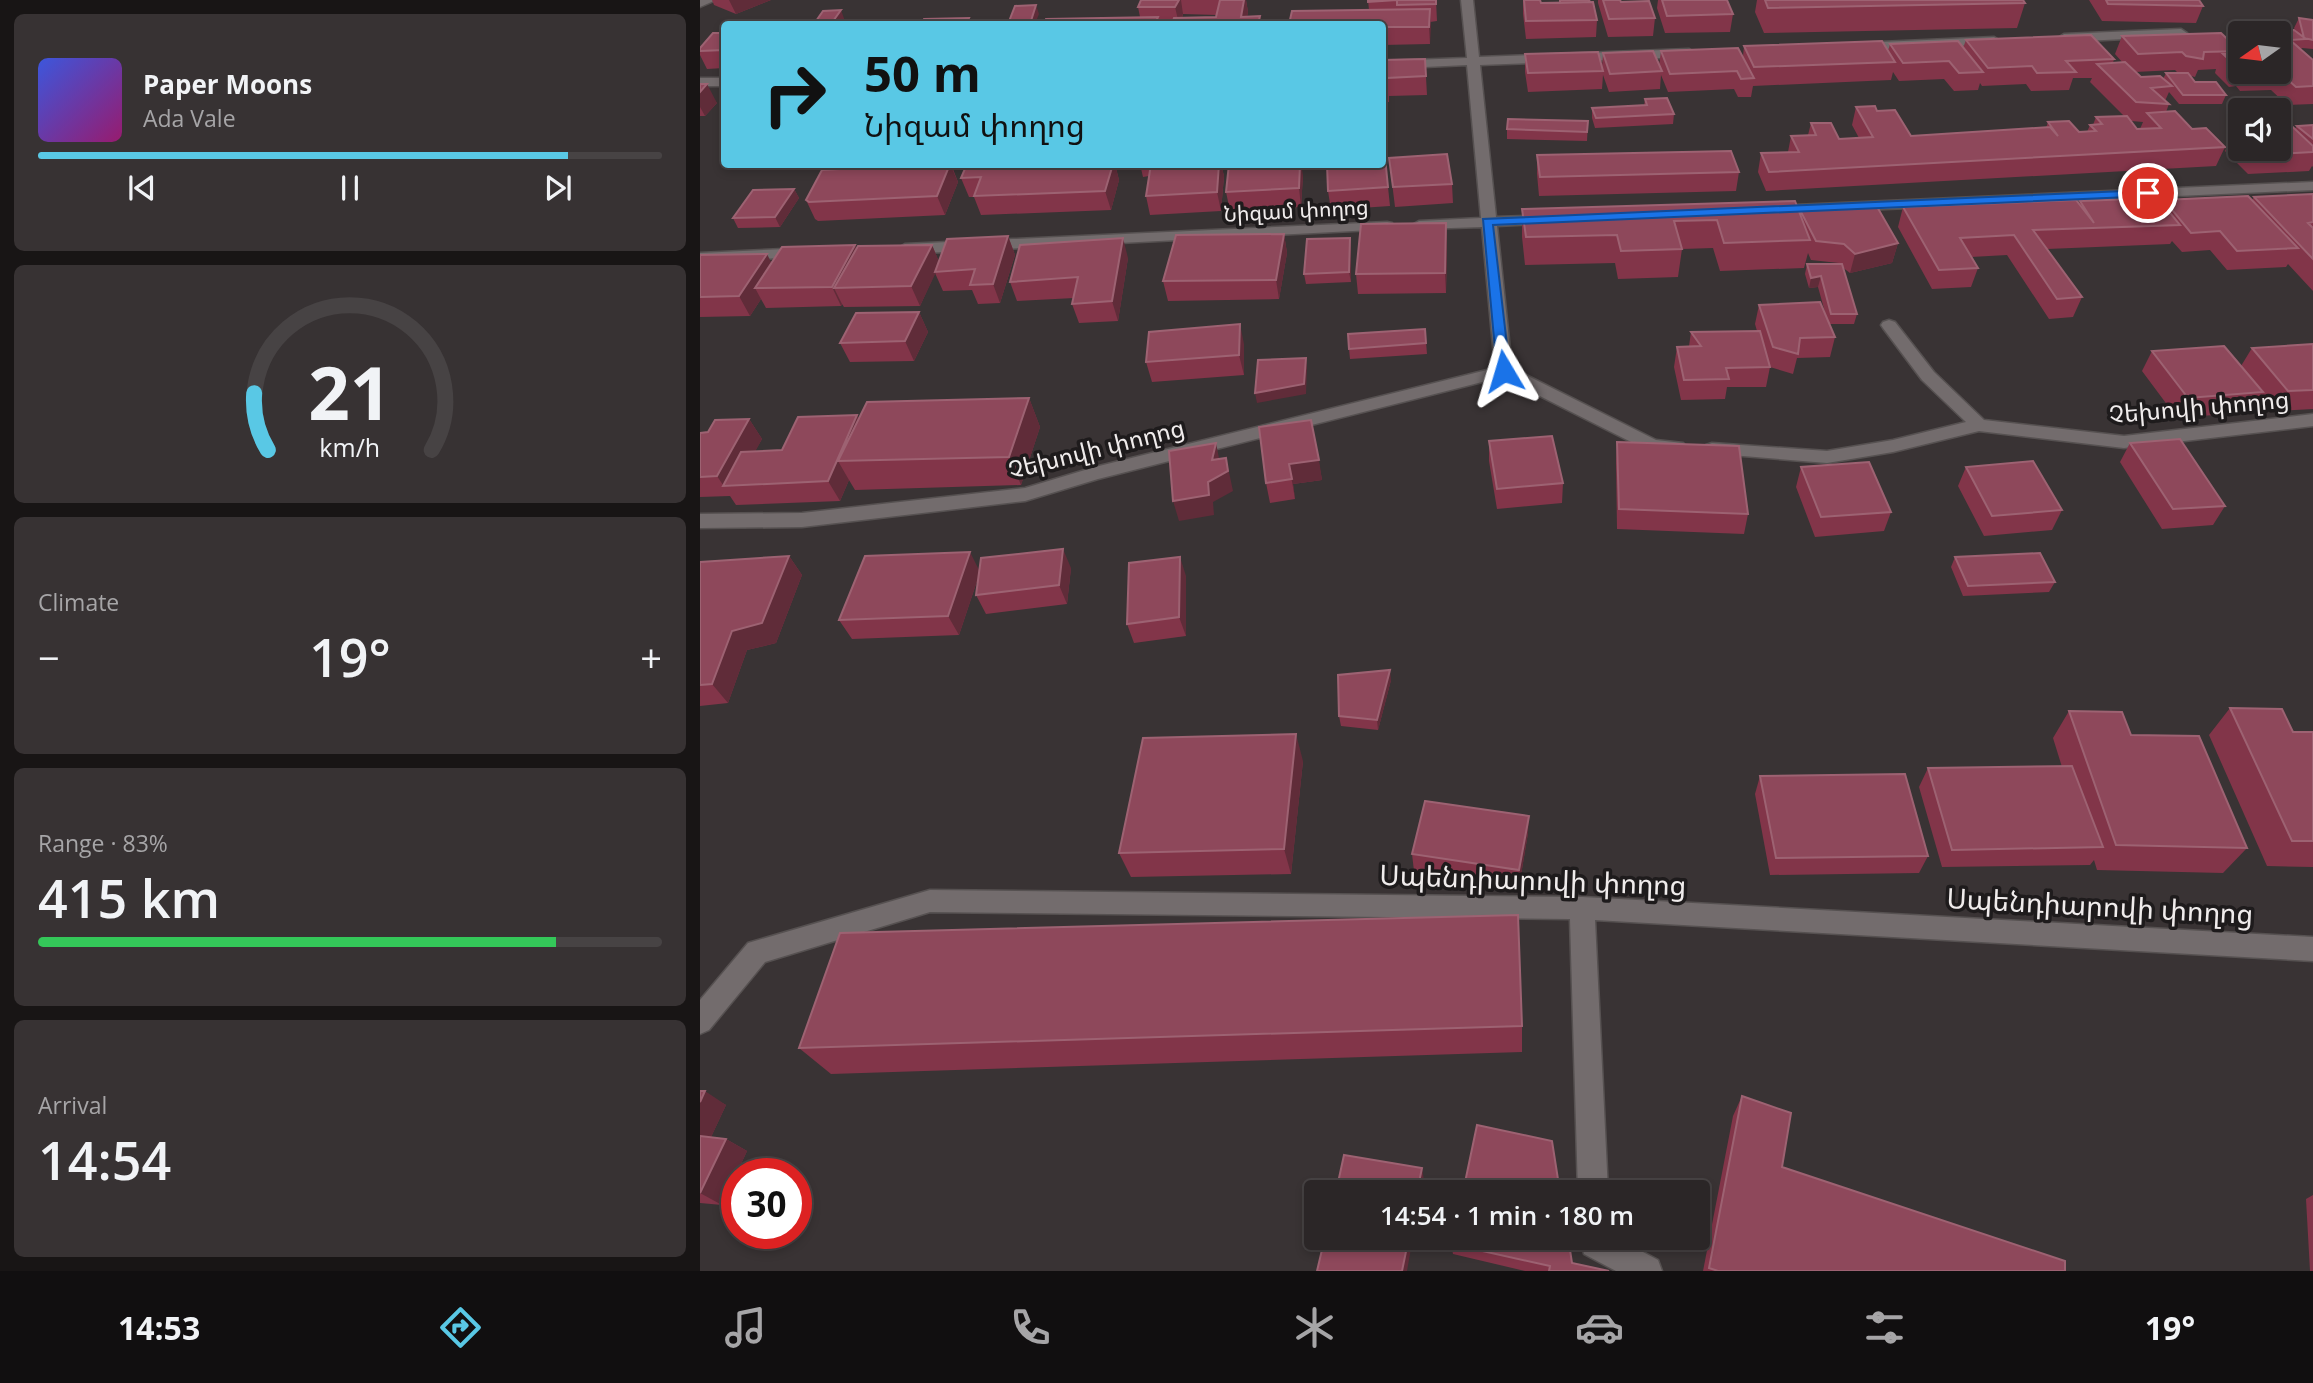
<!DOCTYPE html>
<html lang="en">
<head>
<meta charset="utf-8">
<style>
	body { margin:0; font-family:"Open Sans","Noto Sans Armenian",sans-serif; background:#373233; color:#f1f3f6; height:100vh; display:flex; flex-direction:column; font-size:26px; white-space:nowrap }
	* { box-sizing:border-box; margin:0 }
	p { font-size:23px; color:#a6a5a7 }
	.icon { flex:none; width:38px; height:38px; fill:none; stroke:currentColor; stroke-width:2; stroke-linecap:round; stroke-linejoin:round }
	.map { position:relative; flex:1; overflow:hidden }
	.drawer { display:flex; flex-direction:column; gap:14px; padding:14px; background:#181515; width:700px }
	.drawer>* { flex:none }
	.top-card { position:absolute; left:21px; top:21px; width:665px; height:147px; border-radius:7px; box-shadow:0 4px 10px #0003,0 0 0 2px #474344; background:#59c8e5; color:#111; overflow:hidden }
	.needle { width:46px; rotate:256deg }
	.fabs { position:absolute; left:1528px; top:21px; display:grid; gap:14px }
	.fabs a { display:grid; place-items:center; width:63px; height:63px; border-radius:7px; background:#2b2627; box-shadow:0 4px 10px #0003,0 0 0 2px #474344; font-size:35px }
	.speed { position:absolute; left:21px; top:1158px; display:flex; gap:14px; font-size:35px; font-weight:700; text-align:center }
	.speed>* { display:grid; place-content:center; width:91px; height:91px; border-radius:50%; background:#2b2627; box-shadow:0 4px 10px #0003,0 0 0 2px #474344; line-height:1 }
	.speed .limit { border:10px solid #d22; background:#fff; color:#111 }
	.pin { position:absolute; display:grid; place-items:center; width:60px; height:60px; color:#fff; margin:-30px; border:4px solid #fff; border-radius:50%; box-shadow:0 2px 7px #0007 }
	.me { position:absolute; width:77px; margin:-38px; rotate:353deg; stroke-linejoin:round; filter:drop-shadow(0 0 5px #0008) }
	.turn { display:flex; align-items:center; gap:24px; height:147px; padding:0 28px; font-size:32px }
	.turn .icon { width:91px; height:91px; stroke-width:2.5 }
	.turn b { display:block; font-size:49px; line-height:60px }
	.big { font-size:52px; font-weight:600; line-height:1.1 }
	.drawer .card { flex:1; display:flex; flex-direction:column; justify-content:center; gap:10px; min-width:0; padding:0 24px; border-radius:10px; background:#373233 }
	.drawer .dial { align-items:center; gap:0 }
	.dial svg { height:182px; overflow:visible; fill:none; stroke:#474344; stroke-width:7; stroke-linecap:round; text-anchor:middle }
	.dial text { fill:#f1f3f6; stroke:none }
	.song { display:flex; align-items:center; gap:21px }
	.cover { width:84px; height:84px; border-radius:10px; background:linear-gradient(135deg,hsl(230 70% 55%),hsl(320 70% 35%)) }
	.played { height:7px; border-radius:4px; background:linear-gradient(90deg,#59c8e5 85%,#474344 85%) }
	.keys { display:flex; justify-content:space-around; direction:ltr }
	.heat { display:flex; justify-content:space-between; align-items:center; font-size:38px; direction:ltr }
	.charge { height:10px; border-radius:5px; background:linear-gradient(90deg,#34c759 83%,#474344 0) }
	.trip { position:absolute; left:604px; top:1180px; width:406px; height:70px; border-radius:7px; background:#2b2627; box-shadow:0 4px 10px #0003,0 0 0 2px #474344; font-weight:600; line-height:70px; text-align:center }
	.menu { display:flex; height:112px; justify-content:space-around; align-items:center; background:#110f10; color:#a6a5a7 }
	.menu .icon { width:49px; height:49px }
	.menu .active { color:#59c8e5 }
	.menu b { font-size:32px; color:#f1f3f6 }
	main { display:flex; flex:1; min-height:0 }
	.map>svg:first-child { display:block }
</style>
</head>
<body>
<main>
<section class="drawer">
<div class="card">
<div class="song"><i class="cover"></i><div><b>Paper Moons</b><p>Ada Vale</p></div></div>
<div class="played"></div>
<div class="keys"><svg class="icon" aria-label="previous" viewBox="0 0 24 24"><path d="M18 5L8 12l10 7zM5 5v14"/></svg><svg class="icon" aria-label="pause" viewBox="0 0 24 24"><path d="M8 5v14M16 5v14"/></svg><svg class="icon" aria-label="next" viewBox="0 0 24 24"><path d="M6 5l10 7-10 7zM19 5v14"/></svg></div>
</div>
<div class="card dial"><svg viewBox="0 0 100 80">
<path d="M14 69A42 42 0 1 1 86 69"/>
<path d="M14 69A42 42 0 0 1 8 44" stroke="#59c8e5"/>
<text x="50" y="56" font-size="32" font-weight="700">21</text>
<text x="50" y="72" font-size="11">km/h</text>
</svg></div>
<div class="card"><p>Climate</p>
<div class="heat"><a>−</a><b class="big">19°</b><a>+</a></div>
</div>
<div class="card"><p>Range · 83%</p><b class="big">415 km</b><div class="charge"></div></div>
<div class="card"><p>Arrival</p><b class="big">14:54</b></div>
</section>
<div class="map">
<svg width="1613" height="1271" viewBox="0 0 1613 1271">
	<rect width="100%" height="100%" fill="#393334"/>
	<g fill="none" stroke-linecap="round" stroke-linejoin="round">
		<g stroke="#565151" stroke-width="3">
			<path id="minor" d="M0,0H16L0,7Z
				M761,0H773L779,57L989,49L995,53L989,57L780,65L796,217L851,215L858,219L851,223L797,226L812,368L956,440L983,443L986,447L983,451L947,450L802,377L398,479L325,501L102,527L0,528V514L102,513L325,488L395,467L795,368L782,227L719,229L712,225L719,221L781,218L767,65L682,69V61L767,58Z
				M1481,29L1487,33L1485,36L1364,42L1358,38L1364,34Z
				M1294,37L1300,41L1298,44L1158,51L1152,47L1158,43Z
				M0,78H24V86H0Z
				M1613,182V190L1072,214L1065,210L1072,206Z
				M687,222L692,223L694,226L692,229L205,254L197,249L205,244Z
				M106,248L111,250L114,253L111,256L0,263V253Z
				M1189,320L1195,322L1234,372L1284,420L1424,436L1613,414V426L1424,448L1279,431L1193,452L1127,463L1006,453L1003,449L1006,445L1012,443L1127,451L1193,440L1266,422L1222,380L1183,328L1181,325L1183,322Z
				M230,890L882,897L1613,937V961L895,920L908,1192H878L870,919L230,912L65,962L9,1030L0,1034V1000L48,943Z
				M880,1237H915L958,1260L962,1271H916L884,1254Z"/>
		</g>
		<use href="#minor" fill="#736c6d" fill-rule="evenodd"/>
	</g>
	<path fill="#823549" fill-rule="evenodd" d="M12,0H71L36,14L14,5Z
		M441,0H546L548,12L547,16H560L561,24H344L440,17L438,7ZM483,14L517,15L516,17L482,18Z
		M668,0H736L737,21L730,22V44L682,45V24L669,10Z
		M823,0L841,3H859V0H889L897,20L896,37L826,39L823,14Z
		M898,0H920L921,2L955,18L953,36L908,37L898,3Z
		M958,0H1027L1033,14L1030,32L965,33L957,8Z
		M1057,0H1323L1325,3L1317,28L1064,33L1055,12Z
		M1389,0H1499L1503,6L1496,23L1402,21Z
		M1599,18L1613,20V49L1602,48L1601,49L1613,60V104L1587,105L1571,90L1540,91L1536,86L1529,87L1515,73L1516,69L1498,70L1495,77L1491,76L1495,82L1526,95L1522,104H1479L1469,92L1465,101L1469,104L1466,112L1492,129L1525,147L1516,166L1066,191L1058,172L1061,153L1088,152L1091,136L1108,135L1111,123L1139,139L1159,138L1152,125L1156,107L1177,111L1211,136L1346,128L1348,122L1379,132H1387L1390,125H1393L1396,117L1424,116L1390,82L1392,78H1373L1369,90L1331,91L1326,84L1282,86L1280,83L1278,90L1254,91L1244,79L1199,81L1193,72L1191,80L1053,86L1051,97H1038L1034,89L968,92L961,75L960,89L909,92L903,75L902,89L828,92L825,72V54L902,67L903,53L959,66L961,51L1043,56L1044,46L1188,51L1190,44L1263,48L1266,40L1414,59L1413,63L1422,62L1415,54L1422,36L1534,44L1540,31L1595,30L1594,28ZM1540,33H1578V72H1540ZM1475,70L1478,73H1466L1463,79L1441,77L1435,72ZM1431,121L1443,122L1440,129H1437Z
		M24,33V68L7,69L0,55V48Z
		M725,59L727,95L689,96V102H682V60Z
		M0,84L17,103L5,116H0Z
		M945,99L974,114L973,124L895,128L892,118V108L944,106Z
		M1536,109L1540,110V149H1578L1597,126L1613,125V167L1612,166L1609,171L1548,174L1525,151L1533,134L1527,128Z
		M888,121L887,141L807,139V129Z
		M837,155L1039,172L1036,191L839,196L837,174Z
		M689,158L752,184L753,203L695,207Z
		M228,164H251L258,182L245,215L118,221L115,219L106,200Z
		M267,164H415L419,180L411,210L281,215L274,197H269L261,178Z
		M440,164H521L524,176L521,211L450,215L446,196L449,176L443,177Z
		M603,175L601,207L530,211L526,192Z
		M688,187L690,206L631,210L628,191Z
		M94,189L99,198L80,227L38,228L33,218Z
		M1613,194V291L1588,264L1586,267L1527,270L1510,250L1482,252L1472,241L1470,244L1347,249L1382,297L1373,317L1349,319L1307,255L1271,257L1278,268L1271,287L1232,289L1198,227L1203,207L1379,204L1380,201L1462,203L1464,200H1552L1554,197Z
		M822,209L1100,213V210L1198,243L1192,263L1150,273L1142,267L1157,314L1154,324H1129L1135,337L1130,357L1097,358L1093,374L1070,367L1066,387H1027L1025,399L981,400L974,367L977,347L989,346L991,332L1057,331L1055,324L1059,305L1126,316L1118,287L1109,288L1105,274L1107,264H1140L1139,263L1111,260L1108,253L1104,268L1020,271L1013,248L982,249L978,277L918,279L915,263L825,265L822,237Z
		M746,223L747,243L746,293L658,294L656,274Z
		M584,234L587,253L579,299L468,301L463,281Z
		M308,236L315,255L300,303L278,304L272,290L243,291L235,273L220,306L144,307L142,304L141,306L66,308L61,299L50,316L0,317V255L71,263L157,248L232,245L239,262Z
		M651,248V282L606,284L604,274Z
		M428,258L418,321L379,323L372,304L374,298L317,301L310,282Z
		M219,312L228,332L214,361L150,362L140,343Z
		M725,329L727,354L650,359L649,349Z
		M544,344V375L452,382L446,362Z
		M1613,344V409L1575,411L1561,394L1550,412L1477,418L1442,371L1452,351L1541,366L1552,348Z
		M329,398L340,427L321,485L155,490L149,480L140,501L36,505L30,496L0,497V433L8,432L49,419L62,439L55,451L82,450L159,419Z
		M611,420L622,480L593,484L595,499L570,503L566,483Z
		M789,441L863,483L862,503L797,509L789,461Z
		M917,442L1048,514L1044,534L917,529L916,462Z
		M1430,443L1525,506L1513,525L1462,529L1420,462Z
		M1101,467L1191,512L1184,531L1115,537L1096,487Z
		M1266,467L1362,510L1352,530L1284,536L1258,486Z
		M89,556L102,575L76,643L47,650L28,703L0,706V562Z
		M1255,557L1355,582L1349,592L1263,596L1251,567Z
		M371,568L367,604L286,614L276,595L279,575L259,635L152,639L139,620L279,571Z
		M486,576V636L434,643L427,624Z
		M691,680L678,730L641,726L639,716Z
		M1530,708L1593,732H1613V867L1567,866L1509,735Z
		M1369,711L1431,735L1547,848L1523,873L1397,870L1394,860L1390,865L1242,867L1219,787L1228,768L1362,767L1353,738Z
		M603,761L591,874L431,877L419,853Z
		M1060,776L1228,856L1219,873L1070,875L1055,794Z
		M828,833L819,887L714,871L712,854Z
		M822,1026V1052L131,1074L99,1048Z
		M0,1091L26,1105L11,1137L26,1139L47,1151L22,1205L0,1203Z
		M1042,1096L1082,1167L1365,1271H1003L1033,1116Z
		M1613,1195V1271H1610L1606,1199Z
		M751,1244L872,1263L909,1271H825L753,1254Z"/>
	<path fill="#602c39" d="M29,0H71L36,14Z
		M479,0H481L483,14L479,24L475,7Z
		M544,0H546L548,12L546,24L541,17Z
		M336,5L339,14L335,24H330Z
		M730,9L731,27L730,44L729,27Z
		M141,10L146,24H131Z
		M7,84L17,103L5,116L0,107V92Z
		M250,164L258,182L245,215L237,196Z
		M413,164H415L419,180L411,210L405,191Z
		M519,164H521L524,176L521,211L517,192Z
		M600,164H601L603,175L601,207L599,188Z
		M94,189L99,198L80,227L75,217Z
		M746,223L747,243L746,293L745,273Z
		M584,234L587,253L579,299L576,280Z
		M308,236L315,255L300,303L293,284Z
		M423,238L428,258L418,321L412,301Z
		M650,238L651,248V282L649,272Z
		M1198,243L1192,263L1150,273L1155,254Z
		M155,245L165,265L134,288L142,304L141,306L132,287Z
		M232,245L240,264L220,306L211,286Z
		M67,254L77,274L55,288L61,299L50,316L39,296Z
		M1121,276L1118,287L1109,288L1111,278Z
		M219,312L228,332L214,361L205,341Z
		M540,324L544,344V375L539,355Z
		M606,358L607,368L606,394L557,403L555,393Z
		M329,398L340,427L321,485L309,457Z
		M157,415L168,435L138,461L149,480L140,501L128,481Z
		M49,419L62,439L37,485H23L17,476Z
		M516,443L520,463L526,458L533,491L513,502L514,515L479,521L473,501L508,482Z
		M619,460L622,480L593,484L595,499L589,464Z
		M363,549L371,568L367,604L359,585Z
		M270,552L280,572L259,635L248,616Z
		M89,556L102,575L76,643L47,650L28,703L12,684L32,631Z
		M480,557L486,576V636L479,617Z
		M690,670L691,680L678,730L677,720Z
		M596,734L603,761L591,874L584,849Z
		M829,816L828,833L819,887V870Z
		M5,1091L26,1105L6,1148L0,1144V1102Z
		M26,1139L47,1151L22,1205L0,1193Z
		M722,1168L724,1180L722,1192H717Z
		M709,1237H713L707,1271H702Z"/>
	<path fill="#8e485b" stroke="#9d6272" stroke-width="2" d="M441,0H479L475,7H438Z
		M520,0H544L541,17L560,16L558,24H472L474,18L516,17Z
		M668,0H736V4L697,5V0L668,2Z
		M824,0H840L841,3L893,2L897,20L826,21Z
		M860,0H889L890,2L860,3Z
		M903,0H920L921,2L949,1L955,18L909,19Z
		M962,0H1027L1033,14L967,16Z
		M1065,0H1323L1325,3L1068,8Z
		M1406,0H1499L1503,6L1408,4Z
		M336,5L330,24H308L315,6Z
		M730,9L729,27H682V24H589L592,11Z
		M141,10L131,24H114L123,11Z
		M458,17L455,24H344L346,19Z
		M269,18L266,24H221L224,19Z
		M1599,18L1613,20V40L1604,38Z
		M1594,30L1606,39L1590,40L1613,60V86L1596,87L1578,71V33H1542L1540,31Z
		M13,33H24V50L0,51V48Z
		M1521,33L1540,51L1504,52L1503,59L1486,56L1482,52L1438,54L1422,36Z
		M1391,35L1414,59L1366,61L1376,72L1337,73L1332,66L1288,68L1266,40Z
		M1182,41L1195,62L1054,67L1044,46Z
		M1258,41L1283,72L1259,73L1249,61L1203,63L1190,44Z
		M1038,48L1054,78L1041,79L1037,71L970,74L961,51Z
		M953,51L962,71L910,74L903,53Z
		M898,52L903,71L828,73L825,54Z
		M1523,54H1540V68H1538Z
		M725,59L726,76L687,78V84H682V60Z
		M1425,62L1441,77L1460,76L1472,86L1451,88L1469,104L1436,102L1397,64Z
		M1466,73H1488L1495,82H1516L1526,95H1483Z
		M0,84H7L0,92Z
		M967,98L974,114L896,118L892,108L947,105L945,99Z
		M1175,106L1177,111L1195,110L1211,136L1350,127L1358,136L1348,122L1369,121L1379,132L1396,131L1390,125L1402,124L1396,117L1427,116L1437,129L1461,128L1447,113L1475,111L1492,129L1506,128L1525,147L1069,172L1061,153L1099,152L1091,136L1116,135L1111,123H1131L1139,139L1173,137L1156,107Z
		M1572,107L1575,110H1540V113L1536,109Z
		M1578,113L1613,146V152L1557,155L1551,149H1578Z
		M808,119L888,121L887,132L807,129Z
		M1613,125V139L1597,126Z
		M1534,132H1540V138Z
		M1031,151L1039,172L840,177L837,155Z
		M747,154L752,184L693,187L689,158Z
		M685,157L688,187L628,191L627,164H682V158Z
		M228,164H250L237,196L109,202L106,200L122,170Z
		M267,164H413L405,191L274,196L281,177L261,178Z
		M440,164H451L450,166L440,167Z
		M451,164H519L517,192L446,196Z
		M529,164H600L599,188L526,192Z
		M94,189L75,217L33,218L53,190Z
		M1613,194V222L1608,223L1613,228V259L1554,197Z
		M1548,196L1598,248L1537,251L1520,231L1491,233L1464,200Z
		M1458,198L1480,225L1333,230L1382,297L1357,299L1314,235L1260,238L1278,268L1239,270L1203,207L1376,200L1394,223L1380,201Z
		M1095,201L1110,240L1024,243L1017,220L974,221L982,249L921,251L917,235L826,237L822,209Z
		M1176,205L1198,243L1155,254L1144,244L1116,241L1100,210Z
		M746,223L745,273L656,274L661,224Z
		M584,234L576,280L463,281L476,235Z
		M308,236L293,284L270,285L275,269L235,272L247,239Z
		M423,238L412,301L372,304L378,277L310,282L320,245Z
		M650,238L649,272L604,274L607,239Z
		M155,245L132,287L55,288L82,247Z
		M232,245L211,286L134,288L158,246Z
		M67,254L39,296L0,297V255Z
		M1107,264H1142L1157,314H1131L1121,276L1111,278Z
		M1120,302L1135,337L1100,338L1098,354L1073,347L1059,305Z
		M219,312L205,341L140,343L156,313Z
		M540,324L539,355L446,362L449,332Z
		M725,329L726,343L649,349L648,334Z
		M1060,331L1070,367L1026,368L1029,379L984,380L977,347L1001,346L991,332Z
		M1613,344V390L1588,391L1552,348Z
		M1524,346L1563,392L1488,398L1452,351Z
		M606,358L604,384L555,393L558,360Z
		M329,398L309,457L138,461L167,402Z
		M157,415L128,481L23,486L41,452L82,450L98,417Z
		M49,419L17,476L0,477V433L8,432L15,420Z
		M611,420L619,460L589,464L592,479L566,483L559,427Z
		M852,436L863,483L797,489L789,441Z
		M1480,439L1525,506L1473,509L1430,443Z
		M917,442L1039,446L1048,514L919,509Z
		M516,443L512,460L526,458L528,471L508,482L509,495L473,501L469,451Z
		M1333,461L1362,510L1292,516L1266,467Z
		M1169,462L1191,512L1121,517L1101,467Z
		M363,549L359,585L276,595L281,558Z
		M270,552L248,616L139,620L165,556Z
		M1340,553L1355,582L1268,586L1255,557Z
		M89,556L62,623L32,631L12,684L0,685V562Z
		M480,557L479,617L427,624L429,563Z
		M690,670L677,720L639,716L638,675Z
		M1530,708L1582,709L1593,732H1613V841H1592Z
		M1369,711L1422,712L1431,735L1499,736L1547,848L1416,845Z
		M596,734L584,849L419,853L443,738Z
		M1372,766L1403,847L1252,850L1228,768Z
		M1205,774L1228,856L1076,858L1060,776Z
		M725,801L829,816L819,870L712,854Z
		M818,915L822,1026L99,1048L140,933Z
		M0,1091H5L0,1102Z
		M1042,1096L1091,1113L1082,1167L1365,1261V1271H1018L1009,1268Z
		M777,1125L852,1141L860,1192H763Z
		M0,1136L26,1139L0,1193Z
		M644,1155L722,1168L717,1192H636Z
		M625,1237H709L702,1271H617Z
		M753,1237H868L872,1263L909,1271H849L850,1266L751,1244Z"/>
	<path fill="#1a73e8" stroke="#114b97" stroke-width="2" d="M1448,190L1452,191V196L793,225L810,371L804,375L797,371L783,219Z"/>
	<g text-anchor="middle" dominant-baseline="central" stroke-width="7" stroke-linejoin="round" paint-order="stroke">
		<g font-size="21" fill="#f0ecec" stroke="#1e1b1c">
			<text transform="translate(596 210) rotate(-3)">Նիզամ փողոց</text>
		</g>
		<g font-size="24" fill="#f0ecec" stroke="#1e1b1c">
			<text transform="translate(1499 406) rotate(-5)">Չեխովի փողոց</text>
			<text transform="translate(396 448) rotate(-14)">Չեխովի փողոց</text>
		</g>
		<g font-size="28" fill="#f0ecec" stroke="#1e1b1c">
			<text transform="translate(833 879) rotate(2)">Սպենդիարովի փողոց</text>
			<text transform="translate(1400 905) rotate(3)">Սպենդիարովի փողոց</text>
		</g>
	</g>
</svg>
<div class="fabs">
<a><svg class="needle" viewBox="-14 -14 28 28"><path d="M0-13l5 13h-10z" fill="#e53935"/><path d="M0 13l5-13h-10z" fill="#a6a5a7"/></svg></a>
<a><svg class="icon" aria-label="sound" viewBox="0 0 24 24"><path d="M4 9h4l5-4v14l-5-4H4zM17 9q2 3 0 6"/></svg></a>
</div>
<div class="speed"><div class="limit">30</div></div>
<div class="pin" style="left:1448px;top:193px;background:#d93025"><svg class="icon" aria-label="arrive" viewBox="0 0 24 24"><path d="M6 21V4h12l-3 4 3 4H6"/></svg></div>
<svg class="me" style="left:804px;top:371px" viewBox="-20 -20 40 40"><path d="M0-17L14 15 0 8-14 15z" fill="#1a73e8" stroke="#fff" stroke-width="4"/></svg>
<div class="trip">14:54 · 1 min · 180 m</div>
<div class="top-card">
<div class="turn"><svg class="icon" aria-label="right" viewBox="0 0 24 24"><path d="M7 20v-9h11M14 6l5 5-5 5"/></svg><div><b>50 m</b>Նիզամ փողոց</div></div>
</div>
</div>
</main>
<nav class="menu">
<b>14:53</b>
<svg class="icon active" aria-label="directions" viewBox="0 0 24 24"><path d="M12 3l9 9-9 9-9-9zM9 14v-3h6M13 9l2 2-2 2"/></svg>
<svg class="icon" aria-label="music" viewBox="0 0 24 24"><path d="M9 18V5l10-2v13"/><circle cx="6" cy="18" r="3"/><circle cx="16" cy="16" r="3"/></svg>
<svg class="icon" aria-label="phone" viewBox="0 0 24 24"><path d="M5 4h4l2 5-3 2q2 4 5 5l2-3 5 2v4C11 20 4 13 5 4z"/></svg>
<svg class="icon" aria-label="climate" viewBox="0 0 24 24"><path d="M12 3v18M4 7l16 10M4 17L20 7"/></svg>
<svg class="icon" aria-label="car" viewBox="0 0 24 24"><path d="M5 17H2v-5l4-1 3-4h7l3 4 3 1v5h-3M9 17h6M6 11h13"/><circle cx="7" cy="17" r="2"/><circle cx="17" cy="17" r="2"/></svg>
<svg class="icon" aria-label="filters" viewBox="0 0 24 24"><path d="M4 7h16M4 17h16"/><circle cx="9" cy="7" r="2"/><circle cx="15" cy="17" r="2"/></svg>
<b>19°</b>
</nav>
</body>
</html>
